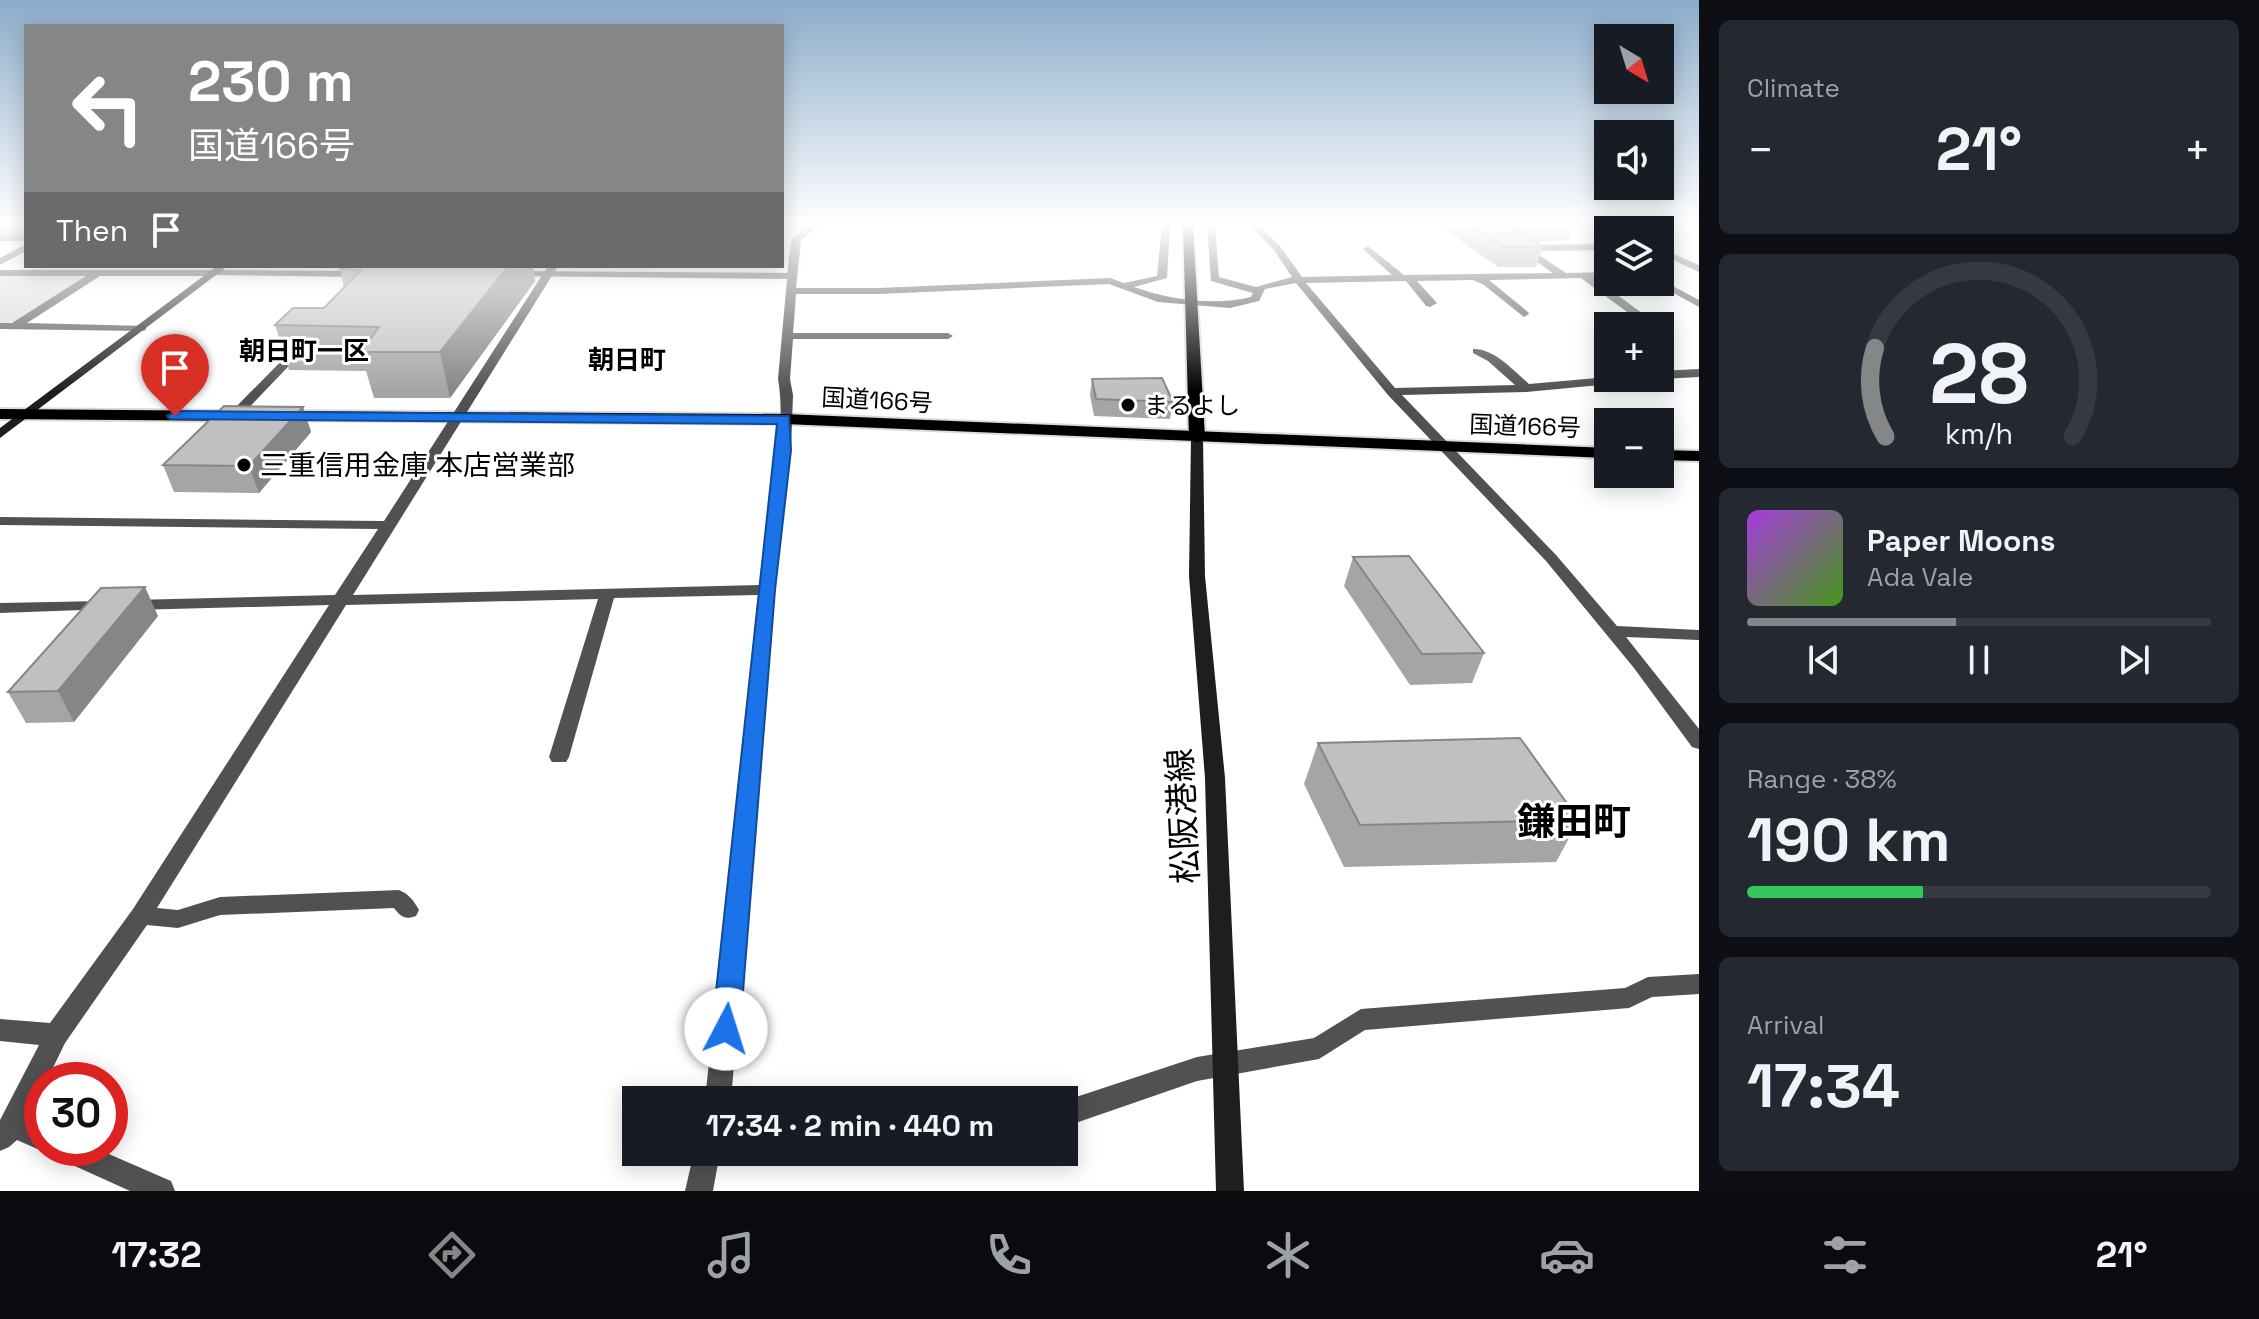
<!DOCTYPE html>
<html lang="en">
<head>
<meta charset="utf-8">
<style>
	body { margin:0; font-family:"Space Grotesk","Noto Sans JP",sans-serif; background:#242831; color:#f1f3f6; height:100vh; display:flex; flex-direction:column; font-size:30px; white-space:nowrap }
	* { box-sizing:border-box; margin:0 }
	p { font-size:26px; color:#9ea1a6 }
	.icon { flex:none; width:44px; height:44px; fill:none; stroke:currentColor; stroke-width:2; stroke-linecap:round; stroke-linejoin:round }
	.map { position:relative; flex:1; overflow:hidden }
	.panel { display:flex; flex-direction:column; gap:20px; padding:20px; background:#0d0f14; width:560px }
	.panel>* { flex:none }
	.top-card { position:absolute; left:24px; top:24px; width:760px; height:244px; border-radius:0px; box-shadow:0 4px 20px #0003; background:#858687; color:#fff; overflow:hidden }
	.needle { width:52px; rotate:142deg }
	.tools { position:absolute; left:1594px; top:24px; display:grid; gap:16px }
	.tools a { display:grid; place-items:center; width:80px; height:80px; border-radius:0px; background:#171b24; box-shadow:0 4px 20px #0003; font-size:40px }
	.speed { position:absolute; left:24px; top:1062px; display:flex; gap:16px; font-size:40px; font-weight:700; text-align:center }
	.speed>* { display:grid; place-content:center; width:104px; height:104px; border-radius:50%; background:#171b24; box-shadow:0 4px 20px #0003; line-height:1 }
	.speed .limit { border:12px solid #d22; background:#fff; color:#111 }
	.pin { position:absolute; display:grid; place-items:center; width:68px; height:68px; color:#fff; margin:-82px -34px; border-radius:50% 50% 50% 0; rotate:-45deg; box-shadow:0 0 8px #0007 }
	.pin .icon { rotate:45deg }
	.me { position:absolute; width:88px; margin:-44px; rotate:5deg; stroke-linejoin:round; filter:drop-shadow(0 0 6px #0008) }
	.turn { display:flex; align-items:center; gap:28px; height:168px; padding:0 32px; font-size:36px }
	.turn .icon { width:104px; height:104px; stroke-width:2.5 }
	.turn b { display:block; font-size:56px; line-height:68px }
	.then { display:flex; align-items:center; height:76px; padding:0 32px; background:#0003; gap:16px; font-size:30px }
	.big { font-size:60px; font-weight:700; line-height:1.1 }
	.panel .card { flex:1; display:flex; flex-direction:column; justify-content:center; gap:12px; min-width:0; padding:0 28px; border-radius:12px; background:#242831 }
	.panel .dial { align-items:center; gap:0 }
	.dial svg { height:208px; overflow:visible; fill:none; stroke:#363941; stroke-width:7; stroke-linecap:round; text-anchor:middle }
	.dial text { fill:#f1f3f6; stroke:none }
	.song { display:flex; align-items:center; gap:24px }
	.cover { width:96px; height:96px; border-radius:12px; background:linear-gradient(135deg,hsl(280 70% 55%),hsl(100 70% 35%)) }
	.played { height:8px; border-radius:4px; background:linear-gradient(90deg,#858687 45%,#363941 45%) }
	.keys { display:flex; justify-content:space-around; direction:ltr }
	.heat { display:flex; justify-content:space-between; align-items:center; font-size:44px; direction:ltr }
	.charge { height:12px; border-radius:6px; background:linear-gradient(90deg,#34c759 38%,#363941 0) }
	.trip { position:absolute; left:622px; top:1086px; width:456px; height:80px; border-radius:0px; background:#171b24; box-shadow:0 4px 20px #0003; font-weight:700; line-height:80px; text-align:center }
	.tab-bar { display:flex; height:128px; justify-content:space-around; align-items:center; background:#090b0e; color:#9ea1a6 }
	.tab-bar .icon { width:56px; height:56px }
	.tab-bar .current { color:#858687 }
	.tab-bar b { font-size:36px; color:#f1f3f6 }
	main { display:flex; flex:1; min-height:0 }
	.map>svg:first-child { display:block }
</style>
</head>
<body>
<main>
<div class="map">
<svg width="1699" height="1191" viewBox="0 0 1699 1191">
	<rect width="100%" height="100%" fill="#fff"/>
	<path fill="#d8d8d8" d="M0,276H81L83,279L17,321L0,324Z"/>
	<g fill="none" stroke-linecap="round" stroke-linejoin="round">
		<path fill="#9f9f9f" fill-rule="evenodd" d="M0,227H26V241H0Z"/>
		<g stroke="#dbdbdb" stroke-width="4">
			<path id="primary" d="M1183,225H1193L1205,438L1197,443L1189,438Z"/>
		</g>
		<g stroke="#dbdbdb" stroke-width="4">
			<path id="trunk" d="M0,409L244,411L253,416L244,421L0,419Z
				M278,411L784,414L1608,448V458L784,424L272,420L269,416L272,412Z
				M1660,450L1699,451V461L1660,460Z"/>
		</g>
		<path fill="#515151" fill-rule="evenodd" d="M810,225H820L801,240L796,288H879L1110,278L1124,283L1157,276L1162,225H1170L1167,278L1134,287C1170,300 1214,306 1251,297L1253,293L1211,281L1207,225H1215L1219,277L1256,287L1292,277L1274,250L1249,225H1258L1280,246L1302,277L1392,275L1365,251L1363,249L1368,246L1404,275L1553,273L1484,225H1494L1525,245L1608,244V250L1533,251L1566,273L1608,272V278H1594L1646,316V320H1638L1581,278L1489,280L1528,312L1529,314L1524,317L1484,285L1473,280L1417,281L1437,303L1430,307L1426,306L1406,281L1306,283L1395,388L1515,385L1488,361L1473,353V349C1494,348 1514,371 1529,384L1608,377L1638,378L1632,382L1526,392L1402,395L1556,555L1617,626L1699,630V640L1626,637L1699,729V749L1692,747L1634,668L1546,561L1388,395L1296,283L1265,289L1259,301L1230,308L1158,302L1109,284L879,294H796L793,333H948L953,336L948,339H793L790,379L793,395L791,450L774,590L731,1100H705L758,595L614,598L569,757L566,762H552L549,757L598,599L346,605L157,908L178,910L220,897L399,890C409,894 414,901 419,910L416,916C405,920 401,917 394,908L220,915L178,928L147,925L65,1043L47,1080H42V1092L29,1119L42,1125V1148H49L42,1151L17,1140L9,1147L0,1151V1120L39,1045L0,1041V1019L50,1023L133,909L329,605L132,610L124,605L132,600L335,595L378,529L0,525V517L384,521L548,266H558L353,595L759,585C767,527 788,434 778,379L789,257L792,239Z
			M1593,225H1604L1612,230H1608V233Z
			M0,235H26V241H0Z
			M26,244V251L0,265V258Z
			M1660,248L1699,265V272L1660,254Z
			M0,270H213L218,273L213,276H100L27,323L146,326V330L142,331L0,329V323H12L86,276H0Z
			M1660,279L1699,300V307L1657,284L1655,282H1660Z
			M297,345L307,347L238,419H230V413Z
			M1699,369V377L1660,379L1658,378L1660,371Z
			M104,601L110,603L112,606L110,609L0,613V603Z
			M1699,974V994L1652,997L1629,1008L1365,1030L1319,1059L1197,1081L1064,1127V1101L1197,1057L1314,1038L1361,1009L1625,988L1648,977Z
			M51,1148H95L171,1181L175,1191H130L55,1157Z
			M694,1152H720L713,1191H685Z"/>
		<path fill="#515151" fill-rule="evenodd" d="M213,270L359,271L364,274L359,277L210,275L208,273Z
			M515,271L792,273L797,276L792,279L512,276L510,274Z"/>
		<path fill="#1e1e1e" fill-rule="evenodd" d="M217,266H228L0,438V428Z
			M1197,434L1203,438L1205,576L1225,778L1244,1191H1216L1205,778L1189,576L1191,438Z"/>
		<use href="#primary" fill="#000" fill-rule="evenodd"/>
		<use href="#trunk" fill="#000" fill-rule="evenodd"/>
	</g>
	<path fill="#a5a5a5" d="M1439,225H1574L1568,240L1535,242L1543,247L1536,267H1498Z
		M343,266H533L535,281L450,398H374L366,371L289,370L275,325L324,308L344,287L340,269Z
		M1092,379L1173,402L1170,419L1094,416L1090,395Z
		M303,407L311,432L259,493L174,492L163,465Z
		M1353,557L1484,653L1472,683L1410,685L1344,586Z
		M158,616L74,722L26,723L8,692Z
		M1318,743L1579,820L1556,862L1344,867L1304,784Z"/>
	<path fill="#868686" d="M508,266H533L535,281L450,398L440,352Z
		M303,407L311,432L259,493L249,466Z
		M145,587L158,616L74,722L58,691Z"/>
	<path fill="#c0c0c0" stroke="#868686" stroke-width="2" d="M1472,225H1513L1514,226H1510L1543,247H1505Z
		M343,266H508L440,352H361L379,327L275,325L293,308H324L361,270L340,269Z
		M1162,378L1173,402L1096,399L1092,379Z
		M224,406L303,407L249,466L163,465Z
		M1409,556L1484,653L1422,654L1353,557Z
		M145,587L58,691L8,692L101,588Z
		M1520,738L1579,820L1360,825L1318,743Z"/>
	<linearGradient id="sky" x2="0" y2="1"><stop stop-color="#8baccb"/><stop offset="0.57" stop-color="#fff"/><stop offset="1" stop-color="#fff" stop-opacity="0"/></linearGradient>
	<rect width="1699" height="392" fill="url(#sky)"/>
	<path fill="#1a73e8" stroke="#114b97" stroke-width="2" d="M175,411L789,416L791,450L775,590L740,1029L736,1038L726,1041L716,1038L712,1029L777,424L170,419L167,416Z"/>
	<g fill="#000" stroke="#fff" stroke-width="3">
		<circle cx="1128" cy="405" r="8"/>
		<circle cx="244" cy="465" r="8"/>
	</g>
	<g text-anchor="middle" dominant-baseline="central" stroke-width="6" stroke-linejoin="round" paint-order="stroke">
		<g font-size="24" fill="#000" stroke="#fff">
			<text transform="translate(877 400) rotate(3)">国道166号</text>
			<text transform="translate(1525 426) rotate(2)">国道166号</text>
		</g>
		<g font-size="24" fill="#000" stroke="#fff" text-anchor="start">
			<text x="1144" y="405">まるよし</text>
		</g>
		<g font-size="26" font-weight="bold" fill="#000" stroke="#fff">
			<text x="304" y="351">朝日町一区</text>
			<text x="627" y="360">朝日町</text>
		</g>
		<g font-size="28" fill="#000" stroke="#fff" text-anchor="start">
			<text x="260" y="465">三重信用金庫 本店営業部</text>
		</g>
		<g font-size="34" fill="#000" stroke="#fff">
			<text transform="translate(1183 816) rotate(-93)">松阪港線</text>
		</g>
		<g font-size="38" font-weight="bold" fill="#000" stroke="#fff">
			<text x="1574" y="822">鎌田町</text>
		</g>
	</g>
</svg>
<div class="tools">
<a><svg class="needle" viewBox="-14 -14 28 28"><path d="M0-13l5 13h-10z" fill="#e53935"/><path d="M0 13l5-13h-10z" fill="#9ea1a6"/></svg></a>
<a><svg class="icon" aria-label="sound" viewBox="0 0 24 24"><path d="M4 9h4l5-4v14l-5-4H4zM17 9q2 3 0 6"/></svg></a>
<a><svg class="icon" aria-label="layers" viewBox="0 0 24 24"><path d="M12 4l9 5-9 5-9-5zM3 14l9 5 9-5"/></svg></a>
<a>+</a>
<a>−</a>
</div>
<div class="speed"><div class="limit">30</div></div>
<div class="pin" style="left:175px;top:416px;background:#d93025"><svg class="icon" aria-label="arrive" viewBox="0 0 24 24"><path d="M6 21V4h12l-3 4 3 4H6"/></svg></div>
<svg class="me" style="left:726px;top:1029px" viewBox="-20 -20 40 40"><circle r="19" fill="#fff"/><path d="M0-13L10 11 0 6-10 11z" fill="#1a73e8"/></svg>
<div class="trip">17:34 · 2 min · 440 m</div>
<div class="top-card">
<div class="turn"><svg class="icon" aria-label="left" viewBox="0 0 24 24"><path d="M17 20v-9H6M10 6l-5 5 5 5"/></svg><div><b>230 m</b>国道166号</div></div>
<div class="then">Then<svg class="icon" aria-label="arrive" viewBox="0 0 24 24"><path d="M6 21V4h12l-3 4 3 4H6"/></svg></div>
</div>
</div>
<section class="panel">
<div class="card"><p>Climate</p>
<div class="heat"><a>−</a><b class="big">21°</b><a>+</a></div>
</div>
<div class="card dial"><svg viewBox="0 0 100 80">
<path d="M14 69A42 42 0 1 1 86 69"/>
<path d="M14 69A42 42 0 0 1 10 35" stroke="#858687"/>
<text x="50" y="56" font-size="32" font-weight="700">28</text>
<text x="50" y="72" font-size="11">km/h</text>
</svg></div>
<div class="card">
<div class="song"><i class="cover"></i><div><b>Paper Moons</b><p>Ada Vale</p></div></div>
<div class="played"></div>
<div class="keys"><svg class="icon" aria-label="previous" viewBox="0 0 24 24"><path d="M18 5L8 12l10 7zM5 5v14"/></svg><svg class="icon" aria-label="pause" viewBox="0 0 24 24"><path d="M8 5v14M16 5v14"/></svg><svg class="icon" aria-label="next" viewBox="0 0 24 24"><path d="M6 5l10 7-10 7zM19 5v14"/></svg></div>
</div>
<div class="card"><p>Range · 38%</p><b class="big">190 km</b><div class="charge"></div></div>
<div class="card"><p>Arrival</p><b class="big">17:34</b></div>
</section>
</main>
<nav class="tab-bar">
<b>17:32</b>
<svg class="icon current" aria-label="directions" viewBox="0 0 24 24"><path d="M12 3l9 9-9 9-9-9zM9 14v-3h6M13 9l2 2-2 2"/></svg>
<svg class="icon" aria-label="music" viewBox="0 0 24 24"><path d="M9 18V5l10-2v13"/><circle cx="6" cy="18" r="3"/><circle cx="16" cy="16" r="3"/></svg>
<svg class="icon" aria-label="phone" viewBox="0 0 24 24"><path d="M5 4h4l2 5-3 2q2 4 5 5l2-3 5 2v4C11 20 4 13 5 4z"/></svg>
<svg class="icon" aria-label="climate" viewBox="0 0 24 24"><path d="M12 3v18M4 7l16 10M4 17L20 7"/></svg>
<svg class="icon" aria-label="car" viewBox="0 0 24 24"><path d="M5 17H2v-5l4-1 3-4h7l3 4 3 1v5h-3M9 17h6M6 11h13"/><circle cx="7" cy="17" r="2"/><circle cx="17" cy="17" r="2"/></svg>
<svg class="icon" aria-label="filters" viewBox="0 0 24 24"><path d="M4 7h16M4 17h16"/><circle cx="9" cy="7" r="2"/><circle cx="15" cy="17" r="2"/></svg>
<b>21°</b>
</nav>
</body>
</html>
